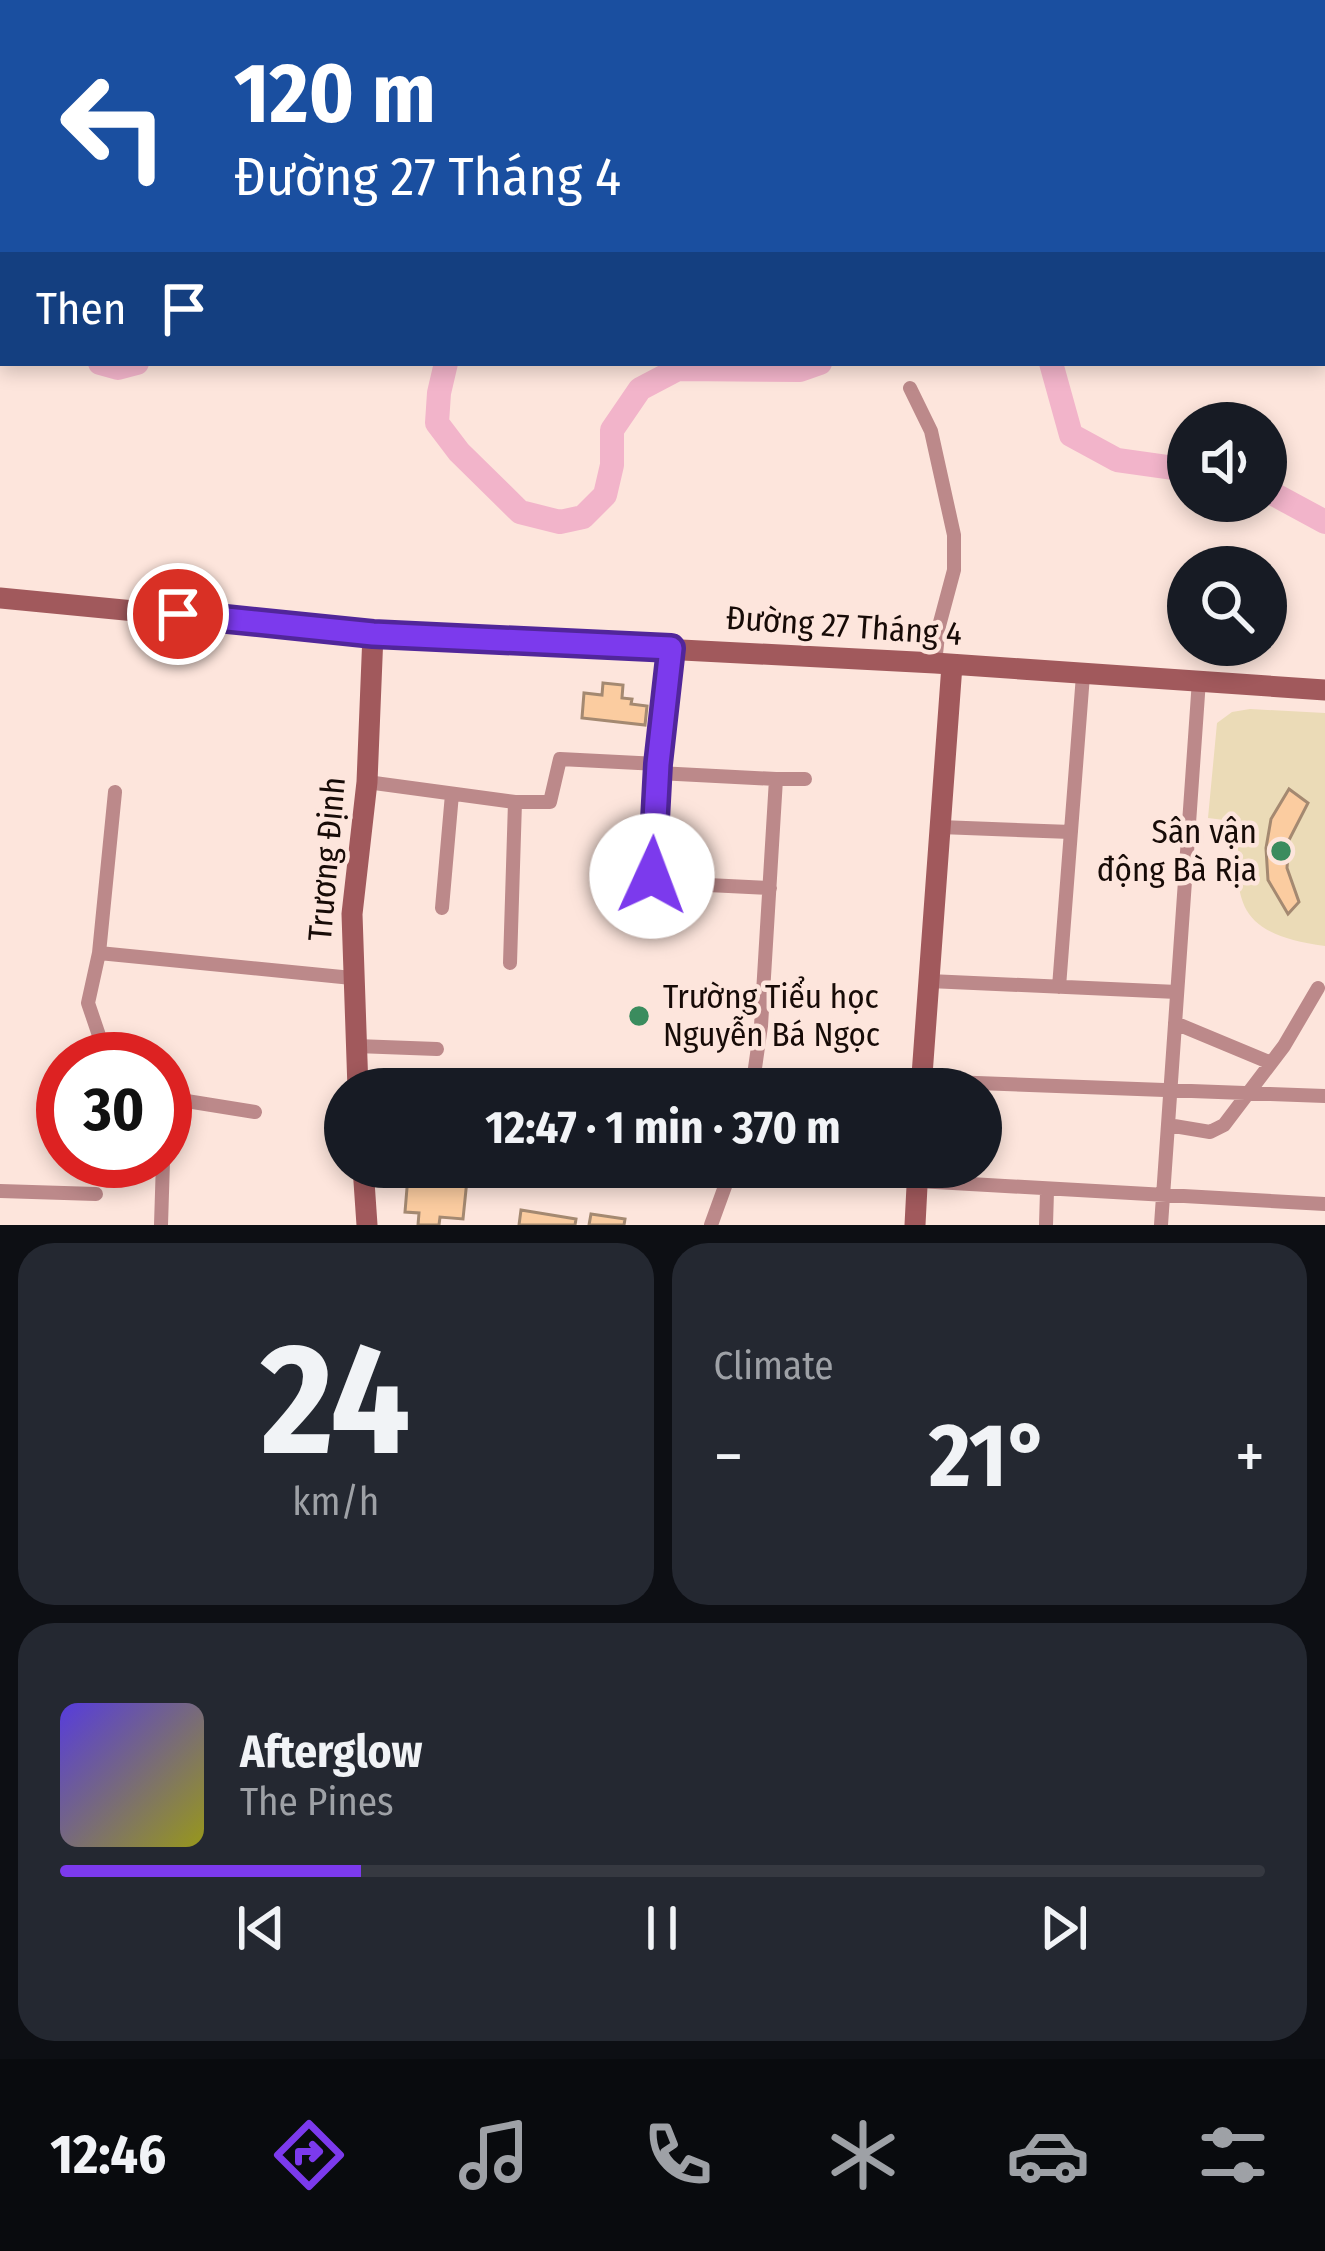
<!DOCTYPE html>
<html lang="en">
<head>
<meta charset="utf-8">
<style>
	body { margin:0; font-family:"Fira Sans Condensed",sans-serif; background:#242831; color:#f1f3f6; height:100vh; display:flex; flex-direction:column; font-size:45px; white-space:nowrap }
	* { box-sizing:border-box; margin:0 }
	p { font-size:39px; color:#9ea1a6 }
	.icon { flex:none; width:66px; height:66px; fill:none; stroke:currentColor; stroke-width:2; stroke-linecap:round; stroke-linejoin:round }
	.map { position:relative; height:1225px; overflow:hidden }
	.panel { display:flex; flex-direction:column; gap:18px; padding:18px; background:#0d0f14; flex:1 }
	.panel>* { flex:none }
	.banner { position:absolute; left:0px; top:0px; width:1326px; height:366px; box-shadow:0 6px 18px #0003; background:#1a4fa0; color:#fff; overflow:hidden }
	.tools { position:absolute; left:1167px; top:402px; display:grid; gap:24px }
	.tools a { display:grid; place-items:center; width:120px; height:120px; border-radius:50%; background:#171b24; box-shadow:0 6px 18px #0003; font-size:60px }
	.speed { position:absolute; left:36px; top:1032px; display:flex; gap:24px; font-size:60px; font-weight:700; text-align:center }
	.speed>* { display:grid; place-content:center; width:156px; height:156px; border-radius:50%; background:#171b24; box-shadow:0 6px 18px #0003; line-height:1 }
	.speed .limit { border:18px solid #d22; background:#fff; color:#111 }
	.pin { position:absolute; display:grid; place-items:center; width:102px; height:102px; color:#fff; margin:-51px; border:6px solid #fff; border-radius:50%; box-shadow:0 3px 12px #0007 }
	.me { position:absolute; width:132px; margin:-66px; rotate:2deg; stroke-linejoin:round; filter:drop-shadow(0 0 9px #0008) }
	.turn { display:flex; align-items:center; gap:42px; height:252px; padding:0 36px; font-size:54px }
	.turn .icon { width:156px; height:156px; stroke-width:2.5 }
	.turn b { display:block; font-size:84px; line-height:102px }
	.then { display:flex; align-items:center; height:114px; padding:0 36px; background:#0003; gap:24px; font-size:45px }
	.big { font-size:90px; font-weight:700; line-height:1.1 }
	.panel .card { flex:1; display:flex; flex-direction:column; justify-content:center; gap:18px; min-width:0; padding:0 42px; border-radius:36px; background:#242831 }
	.panel .dial { align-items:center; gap:0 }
	.dial b { font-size:156px; line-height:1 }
	.song { display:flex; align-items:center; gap:36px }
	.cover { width:144px; height:144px; border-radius:18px; background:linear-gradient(135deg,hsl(250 70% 55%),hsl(60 70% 35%)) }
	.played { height:12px; border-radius:6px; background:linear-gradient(90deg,#7c3aed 25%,#363941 25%) }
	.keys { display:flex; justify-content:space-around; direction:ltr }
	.heat { display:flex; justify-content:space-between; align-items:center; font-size:66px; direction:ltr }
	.panel .tiles { flex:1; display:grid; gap:18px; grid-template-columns:1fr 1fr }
	.card:last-child { grid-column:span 2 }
	.trip { position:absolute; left:324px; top:1068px; width:678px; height:120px; border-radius:60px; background:#171b24; box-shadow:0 6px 18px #0003; font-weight:700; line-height:120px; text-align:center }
	.dock { display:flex; height:192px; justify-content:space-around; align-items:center; background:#090b0e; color:#9ea1a6 }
	.dock .icon { width:84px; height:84px }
	.dock .selected { color:#7c3aed }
	.dock b { font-size:54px; color:#f1f3f6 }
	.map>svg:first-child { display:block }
</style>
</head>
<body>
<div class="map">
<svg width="1325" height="1225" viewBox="0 0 1325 1225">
	<rect width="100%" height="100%" fill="#fde5dc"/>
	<path fill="#ebdbb7" d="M1196,0H1325V131L1323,3Z
		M1250,709L1325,713V946C1235,934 1233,901 1240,822L1208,818L1217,723L1232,712Z"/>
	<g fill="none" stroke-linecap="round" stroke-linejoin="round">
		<path stroke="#f2b4ca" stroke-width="24" d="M0,337L3,338
			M100,363L118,368L137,363
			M446,363L439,393L437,423L459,452L520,512L560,522L583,517L605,495L612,465V430L640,389L678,369L800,370L820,363
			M1051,363L1071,435L1117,460L1188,470
			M1266,490L1325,522"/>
	</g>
	<path fill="#fbcca0" stroke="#a48971" stroke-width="3" d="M603,683L623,685L622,698L632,699L631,704L647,706L645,725L582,718L584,693L602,695Z
		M1289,789L1308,803L1289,840L1287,868L1299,902L1288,914L1268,880L1266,848L1271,819Z
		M598,1167H660L659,1179L597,1175Z
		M408,1176L467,1180L463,1219L440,1217L439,1225H418L419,1213L405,1212Z
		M521,1210L576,1219L575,1225H519Z
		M591,1214L625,1219L624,1225H589Z"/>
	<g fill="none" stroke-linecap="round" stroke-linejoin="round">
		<path stroke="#bc898a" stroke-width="14" d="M650,3V0
			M979,3V0
			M1209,3V0
			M0,45L3,46
			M0,134L3,153
			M910,388L931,431L954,535V570L939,626L935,663
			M671,648L658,764L652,876L667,883L770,888
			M658,773L776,779
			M367,782L515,802H550L560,759L658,764
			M940,827L1071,832
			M442,908L452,794
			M99,953L352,978
			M510,963L515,802
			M929,981L1177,992
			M1059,987L1083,675
			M1175,1023L1271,1063
			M356,1046L437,1049
			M107,1059L88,1003L99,953L115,792
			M922,1081L1325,1096
			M752,1089L761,1026L776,779H805
			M165,1097L168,1098L165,1140
			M168,1098L255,1112
			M1168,1125L1210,1132L1224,1125L1284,1046L1318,988
			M918,1181L1325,1204
			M0,1191L96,1194
			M161,1225L163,1161
			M711,1225L732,1167
			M1046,1225L1047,1191
			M1161,1225L1199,680"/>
		<path stroke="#a1595c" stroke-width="21" d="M0,598L373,634L935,663L1325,690
			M358,1089L352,914L367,782L373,634
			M921,1089L952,665
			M363,1167L367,1225
			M915,1225L918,1167"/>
	</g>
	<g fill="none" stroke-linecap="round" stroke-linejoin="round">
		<g stroke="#51269a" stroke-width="30">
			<path id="route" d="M178,614L373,634L671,648L658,764L652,876"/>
		</g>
		<use href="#route" stroke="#7c3aed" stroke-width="21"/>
	</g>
	<g fill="#3b8c5e" stroke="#fde5dc" stroke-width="4.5">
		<circle cx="1281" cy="851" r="12"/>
		<circle cx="639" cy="1016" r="12"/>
	</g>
	<g text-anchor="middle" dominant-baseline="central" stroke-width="9" stroke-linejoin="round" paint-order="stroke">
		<g font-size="33" fill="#170b07" stroke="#fde5dc">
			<text transform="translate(844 626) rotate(4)">Đường 27 Tháng 4</text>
			<text transform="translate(327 859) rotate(-85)">Trương Định</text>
		</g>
		<g font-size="33" fill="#170b07" stroke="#fde5dc" text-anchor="end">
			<text x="1257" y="832">Sân vận<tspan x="1257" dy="38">động Bà Rịa</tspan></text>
			<text x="663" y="997" text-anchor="start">Trường Tiểu học<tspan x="663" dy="38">Nguyễn Bá Ngọc</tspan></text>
		</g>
	</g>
</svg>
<div class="tools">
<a><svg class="icon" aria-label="sound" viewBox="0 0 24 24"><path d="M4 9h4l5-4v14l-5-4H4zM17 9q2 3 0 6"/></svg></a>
<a><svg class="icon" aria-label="search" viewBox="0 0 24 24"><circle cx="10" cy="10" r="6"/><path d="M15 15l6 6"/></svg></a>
</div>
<div class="speed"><div class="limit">30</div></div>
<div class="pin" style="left:178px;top:614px;background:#d93025"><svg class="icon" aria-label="arrive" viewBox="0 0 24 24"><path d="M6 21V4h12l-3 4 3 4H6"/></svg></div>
<svg class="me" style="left:652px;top:876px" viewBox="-20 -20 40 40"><circle r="19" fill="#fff"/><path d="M0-13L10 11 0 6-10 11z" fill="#7c3aed"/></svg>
<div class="trip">12:47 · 1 min · 370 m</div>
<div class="banner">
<div class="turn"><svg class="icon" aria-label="left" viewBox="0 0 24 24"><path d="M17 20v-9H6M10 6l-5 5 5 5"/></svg><div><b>120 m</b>Đường 27 Tháng 4</div></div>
<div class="then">Then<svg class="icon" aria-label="arrive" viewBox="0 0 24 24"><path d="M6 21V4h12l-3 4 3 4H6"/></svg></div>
</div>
</div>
<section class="panel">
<div class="tiles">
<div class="card dial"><b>24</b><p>km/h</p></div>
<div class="card"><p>Climate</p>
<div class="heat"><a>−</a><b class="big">21°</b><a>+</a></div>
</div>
<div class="card">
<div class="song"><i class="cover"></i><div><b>Afterglow</b><p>The Pines</p></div></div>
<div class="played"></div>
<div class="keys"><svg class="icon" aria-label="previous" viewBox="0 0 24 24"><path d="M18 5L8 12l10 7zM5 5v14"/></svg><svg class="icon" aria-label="pause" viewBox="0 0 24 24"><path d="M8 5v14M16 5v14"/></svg><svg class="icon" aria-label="next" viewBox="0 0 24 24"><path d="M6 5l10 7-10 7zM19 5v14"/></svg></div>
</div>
</div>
</section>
<nav class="dock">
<b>12:46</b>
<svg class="icon selected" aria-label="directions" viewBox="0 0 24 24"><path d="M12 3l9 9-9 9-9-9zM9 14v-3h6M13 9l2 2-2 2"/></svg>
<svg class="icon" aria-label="music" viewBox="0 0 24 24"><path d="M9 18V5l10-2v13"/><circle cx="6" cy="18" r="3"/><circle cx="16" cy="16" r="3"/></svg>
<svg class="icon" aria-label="phone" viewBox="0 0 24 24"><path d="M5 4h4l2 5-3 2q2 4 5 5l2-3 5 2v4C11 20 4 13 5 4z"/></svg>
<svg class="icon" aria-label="climate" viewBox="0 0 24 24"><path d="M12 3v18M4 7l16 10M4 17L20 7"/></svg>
<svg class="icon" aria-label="car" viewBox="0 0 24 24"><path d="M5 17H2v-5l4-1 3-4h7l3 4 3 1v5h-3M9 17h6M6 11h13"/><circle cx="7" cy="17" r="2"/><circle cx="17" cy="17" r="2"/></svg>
<svg class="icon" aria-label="filters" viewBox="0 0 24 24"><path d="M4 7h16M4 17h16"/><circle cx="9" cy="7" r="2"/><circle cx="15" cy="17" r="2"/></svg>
</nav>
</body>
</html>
